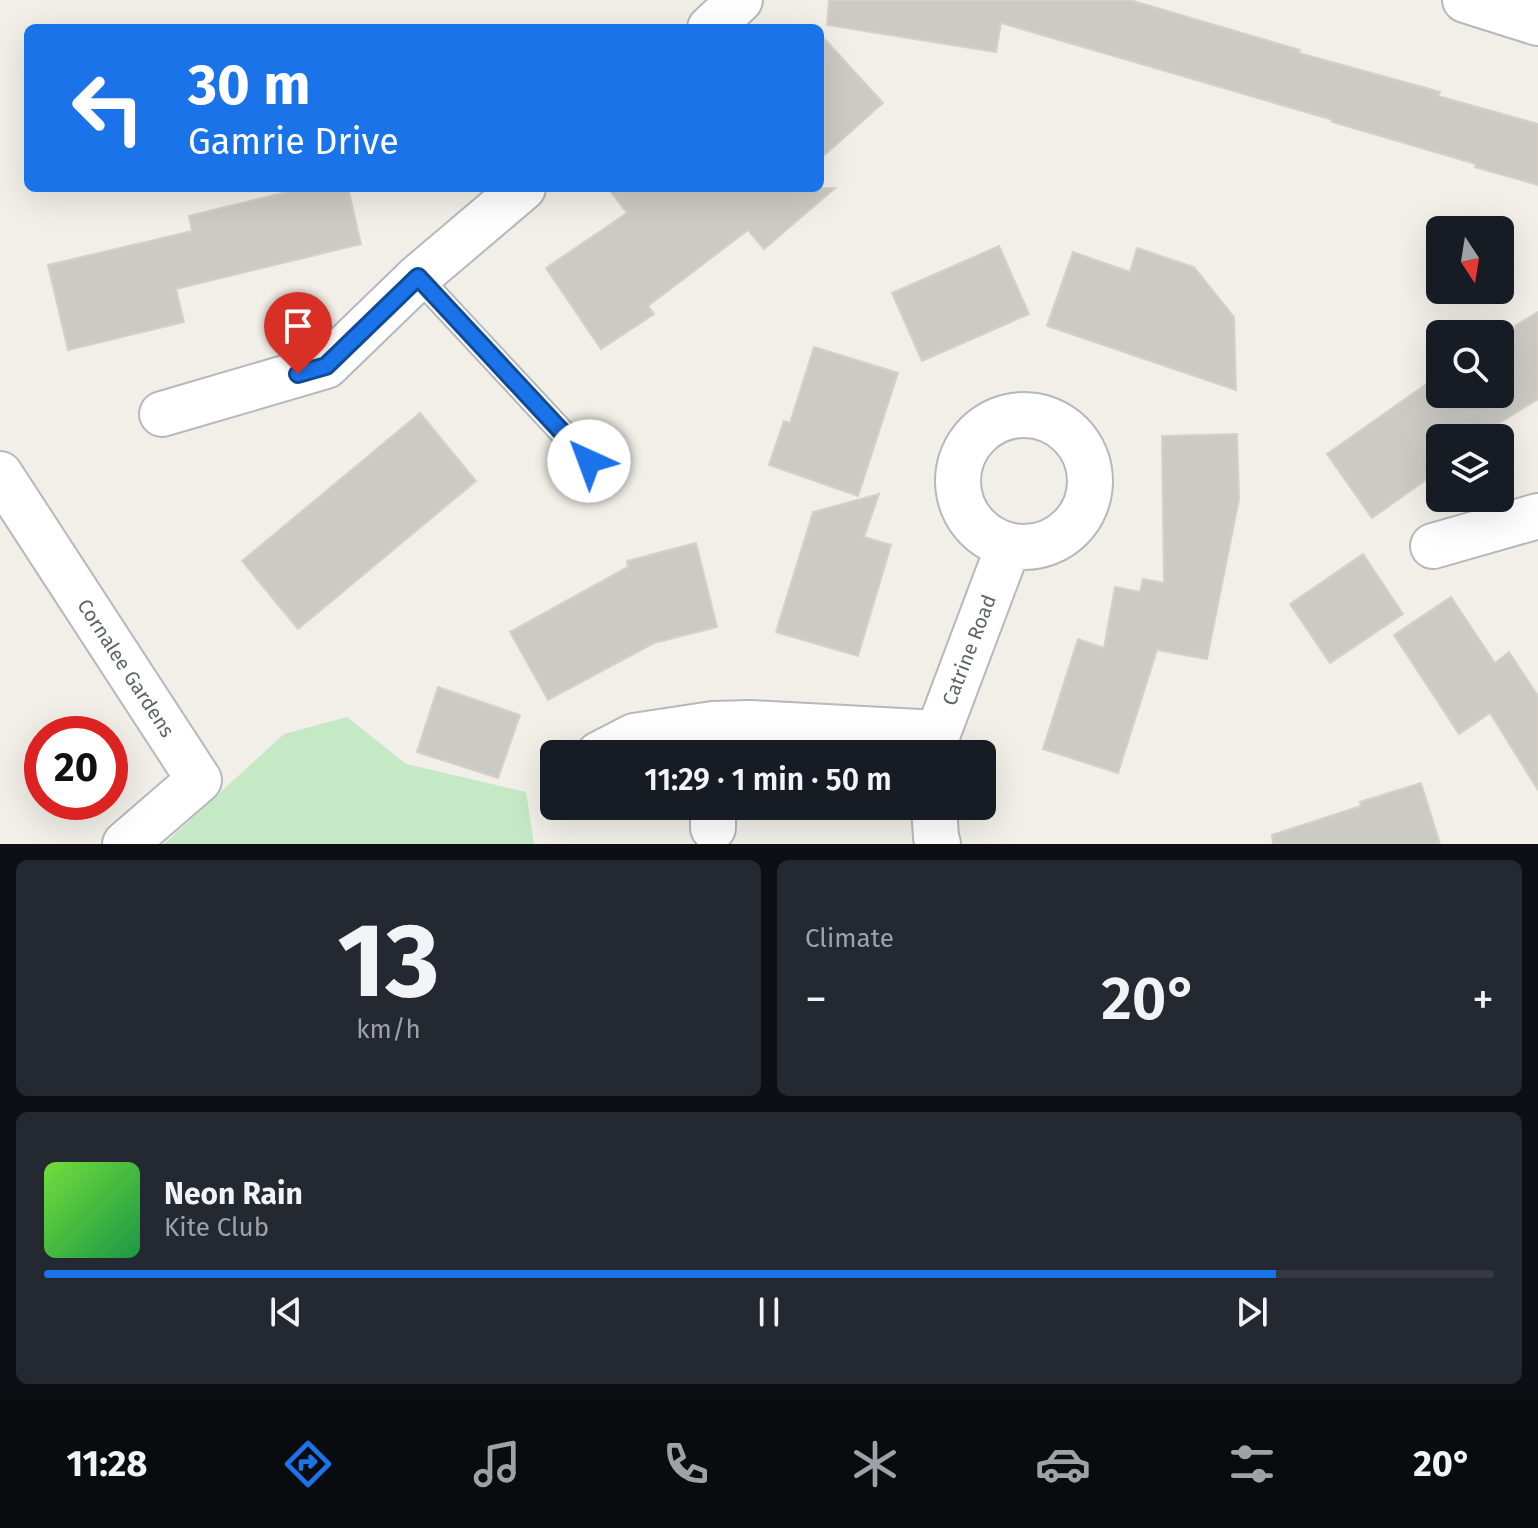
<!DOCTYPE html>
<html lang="en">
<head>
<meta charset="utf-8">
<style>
	body { margin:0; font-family:"Fira Sans",sans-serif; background:#242831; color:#f1f3f6; height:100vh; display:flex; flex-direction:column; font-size:30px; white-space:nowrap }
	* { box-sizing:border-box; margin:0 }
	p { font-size:26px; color:#9ea1a6 }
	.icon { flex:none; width:44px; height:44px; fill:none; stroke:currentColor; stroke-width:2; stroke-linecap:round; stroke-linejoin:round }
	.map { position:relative; height:844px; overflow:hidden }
	.details { display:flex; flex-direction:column; gap:16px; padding:16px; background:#0d0f14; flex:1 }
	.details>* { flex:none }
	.top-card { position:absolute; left:24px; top:24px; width:800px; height:168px; border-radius:12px; box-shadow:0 8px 32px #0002; background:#1a73e8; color:#fff; overflow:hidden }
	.needle { width:52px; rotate:168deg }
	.tools { position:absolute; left:1426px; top:216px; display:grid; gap:16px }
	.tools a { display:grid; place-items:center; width:88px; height:88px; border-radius:12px; background:#171b24; box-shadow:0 8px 32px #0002; font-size:40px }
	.speed { position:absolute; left:24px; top:716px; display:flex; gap:16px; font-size:40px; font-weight:700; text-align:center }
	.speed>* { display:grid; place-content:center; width:104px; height:104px; border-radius:50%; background:#171b24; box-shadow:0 8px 32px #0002; line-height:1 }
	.speed .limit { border:12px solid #d22; background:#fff; color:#111 }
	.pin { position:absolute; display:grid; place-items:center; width:68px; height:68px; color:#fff; margin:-82px -34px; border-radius:50% 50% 50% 0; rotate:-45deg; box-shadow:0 0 8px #0007 }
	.pin .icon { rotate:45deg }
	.me { position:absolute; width:88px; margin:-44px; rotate:317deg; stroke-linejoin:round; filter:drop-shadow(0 0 6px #0008) }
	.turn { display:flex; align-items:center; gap:28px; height:168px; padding:0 32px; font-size:36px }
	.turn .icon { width:104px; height:104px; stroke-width:2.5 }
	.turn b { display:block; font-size:56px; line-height:68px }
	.big { font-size:60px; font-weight:600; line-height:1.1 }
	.details .tile { flex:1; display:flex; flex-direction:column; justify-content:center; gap:12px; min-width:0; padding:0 28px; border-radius:12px; background:#242831 }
	.details .dial { align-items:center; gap:0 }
	.dial b { font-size:104px; line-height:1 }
	.song { display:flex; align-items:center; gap:24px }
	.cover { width:96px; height:96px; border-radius:12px; background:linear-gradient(135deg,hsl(100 70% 55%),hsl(140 70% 35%)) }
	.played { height:8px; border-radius:4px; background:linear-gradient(90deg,#1a73e8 85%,#363941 85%) }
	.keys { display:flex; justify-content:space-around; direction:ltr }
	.heat { display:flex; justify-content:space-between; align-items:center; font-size:44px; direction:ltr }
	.details .tiles { flex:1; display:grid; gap:16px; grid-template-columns:1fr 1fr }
	.tile:last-child { grid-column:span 2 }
	.trip { position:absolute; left:540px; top:740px; width:456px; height:80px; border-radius:12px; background:#171b24; box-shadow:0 8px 32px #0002; font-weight:600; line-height:80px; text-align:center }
	.tab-bar { display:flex; height:128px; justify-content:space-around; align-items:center; background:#090b0e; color:#9ea1a6 }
	.tab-bar .icon { width:56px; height:56px }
	.tab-bar .current { color:#1a73e8 }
	.tab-bar b { font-size:36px; color:#f1f3f6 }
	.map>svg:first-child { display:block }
</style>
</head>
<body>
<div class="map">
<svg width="1538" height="844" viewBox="0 0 1538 844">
	<rect width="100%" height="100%" fill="#f1efe8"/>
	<path fill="#c5e8c5" d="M347,717L406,764L526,792L534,844H164L284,734Z"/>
	<path fill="#cccac5" stroke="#d6d1c6" stroke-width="2" d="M829,0H1130L1300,50L1299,53L1440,92L1438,96L1538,124V185L1475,167L1476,164L1332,122L1333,120L1001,23L996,52L827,25Z
		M820,34L883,103L820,159Z
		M303,188H348L361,244L176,289L184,322L68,350L48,265L192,231L189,216Z
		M608,188H835L764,249L748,230L648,306L654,314L601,349L546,268L627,213Z
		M999,246L1029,314L922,361L892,293Z
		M1137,248L1194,267L1234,317L1236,390L1047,326L1073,252L1130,272Z
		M1538,312V399L1475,438H1440V470L1372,518L1327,454L1439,375L1440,372V394H1500V335Z
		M814,347L898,373L858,496L769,465L784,421L790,423Z
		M420,413L476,481L298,629L242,561Z
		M1237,434L1239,499L1207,659L1157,650L1118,773L1043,749L1078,639L1104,648L1115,587L1140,592L1143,579L1164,583L1162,436Z
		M879,494L864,537L891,545L858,656L776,632L813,512Z
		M696,543L717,627L654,643L548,700L510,632L628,567L627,561Z
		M1363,554L1403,614L1330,663L1290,604Z
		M1451,597L1495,663L1509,652L1538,696V790L1490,713L1459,734L1394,635Z
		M438,687L520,715L498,778L417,752Z
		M1421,783L1440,844H1273L1272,835L1361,806L1360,802Z"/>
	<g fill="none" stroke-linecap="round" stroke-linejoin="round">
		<g stroke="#b5b8bc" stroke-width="28">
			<path id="service" d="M418,277L589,461"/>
		</g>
		<g stroke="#b5b8bc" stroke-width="48">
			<path id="minor" d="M1465,0L1538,23
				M710,28L740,0
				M162,414L326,366L418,277L523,188
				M958 481a66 66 0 1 1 132 0a66 66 0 1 1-132 0Z
				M0,474L199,780L125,844
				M1433,546L1538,516
				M599,754L634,736L713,724L750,723L938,733
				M935,754L938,733L1008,547
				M713,806V828
				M934,806L936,837L938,844"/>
		</g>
		<use href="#service" stroke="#fff" stroke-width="24"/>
		<use href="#minor" stroke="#fff" stroke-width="44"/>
	</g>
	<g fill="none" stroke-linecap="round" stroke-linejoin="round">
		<g stroke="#114b97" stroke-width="20">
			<path id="route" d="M298,374L326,366L418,277L589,461"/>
		</g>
		<use href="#route" stroke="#1a73e8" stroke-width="14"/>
	</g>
	<g text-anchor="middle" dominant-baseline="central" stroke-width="7" stroke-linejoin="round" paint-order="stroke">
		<g font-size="20" fill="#5f6368" stroke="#fff">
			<text transform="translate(969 650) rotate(-69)">Catrine Road</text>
			<text transform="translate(126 668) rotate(57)">Cornalee Gardens</text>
		</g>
	</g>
</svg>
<div class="tools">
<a><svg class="needle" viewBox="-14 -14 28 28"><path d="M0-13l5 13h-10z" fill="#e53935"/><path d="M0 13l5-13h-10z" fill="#9ea1a6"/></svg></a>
<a><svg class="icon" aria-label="search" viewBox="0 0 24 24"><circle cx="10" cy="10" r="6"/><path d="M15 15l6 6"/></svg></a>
<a><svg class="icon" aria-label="layers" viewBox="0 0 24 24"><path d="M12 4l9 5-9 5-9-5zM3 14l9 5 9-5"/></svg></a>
</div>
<div class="speed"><div class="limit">20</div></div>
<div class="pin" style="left:298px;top:374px;background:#d93025"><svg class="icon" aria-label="arrive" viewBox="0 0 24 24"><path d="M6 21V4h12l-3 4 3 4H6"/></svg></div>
<svg class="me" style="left:589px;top:461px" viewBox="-20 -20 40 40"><circle r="19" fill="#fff"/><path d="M0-13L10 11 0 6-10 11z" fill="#1a73e8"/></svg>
<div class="trip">11:29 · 1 min · 50 m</div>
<div class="top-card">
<div class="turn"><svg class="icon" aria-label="left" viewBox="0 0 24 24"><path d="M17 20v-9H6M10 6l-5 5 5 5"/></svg><div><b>30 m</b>Gamrie Drive</div></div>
</div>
</div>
<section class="details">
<div class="tiles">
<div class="tile dial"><b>13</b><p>km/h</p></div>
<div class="tile"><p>Climate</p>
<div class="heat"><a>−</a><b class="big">20°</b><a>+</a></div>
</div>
<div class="tile">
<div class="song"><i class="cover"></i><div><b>Neon Rain</b><p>Kite Club</p></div></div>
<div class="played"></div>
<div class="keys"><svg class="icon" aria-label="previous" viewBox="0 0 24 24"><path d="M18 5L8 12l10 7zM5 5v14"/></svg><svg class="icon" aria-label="pause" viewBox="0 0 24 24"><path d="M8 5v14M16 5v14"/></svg><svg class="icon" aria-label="next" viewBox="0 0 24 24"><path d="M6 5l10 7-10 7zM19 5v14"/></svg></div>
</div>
</div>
</section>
<nav class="tab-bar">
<b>11:28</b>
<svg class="icon current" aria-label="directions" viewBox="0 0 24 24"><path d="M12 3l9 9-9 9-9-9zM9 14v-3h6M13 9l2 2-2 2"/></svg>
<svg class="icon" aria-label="music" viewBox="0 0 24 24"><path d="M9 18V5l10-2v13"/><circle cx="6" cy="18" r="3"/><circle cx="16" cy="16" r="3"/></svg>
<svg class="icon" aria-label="phone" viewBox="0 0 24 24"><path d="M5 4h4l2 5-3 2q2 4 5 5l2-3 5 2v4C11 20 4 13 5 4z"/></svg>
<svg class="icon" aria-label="climate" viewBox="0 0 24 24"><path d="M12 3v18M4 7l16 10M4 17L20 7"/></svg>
<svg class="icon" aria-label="car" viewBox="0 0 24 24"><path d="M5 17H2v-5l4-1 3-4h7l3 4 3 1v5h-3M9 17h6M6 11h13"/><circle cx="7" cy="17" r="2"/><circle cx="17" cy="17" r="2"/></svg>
<svg class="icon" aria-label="filters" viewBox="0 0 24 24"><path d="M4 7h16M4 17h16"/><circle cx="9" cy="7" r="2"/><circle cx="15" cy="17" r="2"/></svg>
<b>20°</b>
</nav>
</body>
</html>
